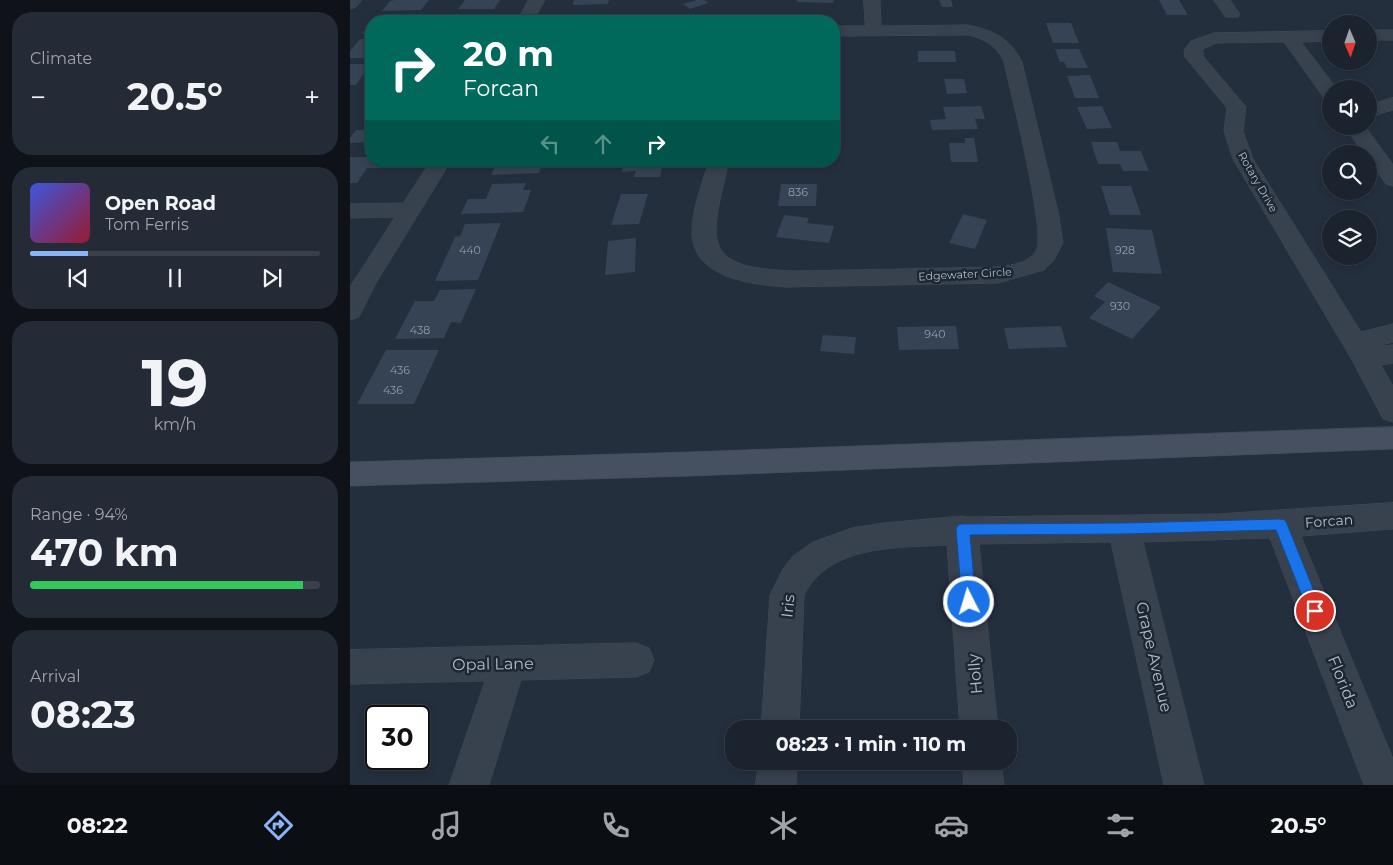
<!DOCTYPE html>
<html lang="en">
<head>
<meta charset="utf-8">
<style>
	body { margin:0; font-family:Montserrat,sans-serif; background:#242b36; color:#f1f3f6; height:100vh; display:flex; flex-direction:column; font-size:19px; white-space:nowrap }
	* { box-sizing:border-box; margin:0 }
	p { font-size:16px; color:#a0a4aa }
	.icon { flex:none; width:28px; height:28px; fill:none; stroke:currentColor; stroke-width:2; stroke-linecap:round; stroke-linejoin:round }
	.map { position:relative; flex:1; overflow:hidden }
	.details { display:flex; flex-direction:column; gap:12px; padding:12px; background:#0f1319; width:350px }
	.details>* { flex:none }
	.hud { position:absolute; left:15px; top:15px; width:475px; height:152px; border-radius:20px; box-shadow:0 2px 8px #0003,0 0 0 1px #39404a; background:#00695c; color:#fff; overflow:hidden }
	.needle { width:32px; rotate:178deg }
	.tools { position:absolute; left:972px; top:15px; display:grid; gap:10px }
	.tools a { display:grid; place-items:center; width:55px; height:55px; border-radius:50%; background:#1b232e; box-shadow:0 2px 8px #0003,0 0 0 1px #39404a; font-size:25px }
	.speed { position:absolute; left:15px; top:705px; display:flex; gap:10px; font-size:25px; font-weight:700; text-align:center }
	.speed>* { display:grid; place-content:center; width:65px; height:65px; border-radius:50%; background:#1b232e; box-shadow:0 2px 8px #0003,0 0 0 1px #39404a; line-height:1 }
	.speed .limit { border:2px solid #111; border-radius:8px; background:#fff; color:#111 }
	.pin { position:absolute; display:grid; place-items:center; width:42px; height:42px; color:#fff; margin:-21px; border:2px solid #fff; border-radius:50%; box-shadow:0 1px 5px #0007 }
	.me { position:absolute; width:55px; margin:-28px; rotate:355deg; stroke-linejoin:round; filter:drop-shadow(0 0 4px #0008) }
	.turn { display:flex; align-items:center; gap:18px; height:105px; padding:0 15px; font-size:22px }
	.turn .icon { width:65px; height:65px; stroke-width:2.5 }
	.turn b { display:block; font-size:35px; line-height:42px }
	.lanes { display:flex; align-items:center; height:48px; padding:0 15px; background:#0003; justify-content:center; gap:25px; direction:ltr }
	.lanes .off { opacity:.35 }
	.big { font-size:38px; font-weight:700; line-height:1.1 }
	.details .widget { flex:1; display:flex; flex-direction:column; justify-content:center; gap:8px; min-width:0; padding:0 18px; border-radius:20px; background:#242b36 }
	.details .dial { align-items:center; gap:0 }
	.dial b { font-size:65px; line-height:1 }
	.song { display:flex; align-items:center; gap:15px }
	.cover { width:60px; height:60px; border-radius:8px; background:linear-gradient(135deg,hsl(230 70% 55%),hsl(350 70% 35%)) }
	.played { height:5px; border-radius:2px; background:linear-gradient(90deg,#8ab4f8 20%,#39404a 20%) }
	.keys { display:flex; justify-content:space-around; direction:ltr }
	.heat { display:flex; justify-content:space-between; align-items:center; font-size:28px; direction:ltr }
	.charge { height:8px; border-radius:4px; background:linear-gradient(90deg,#34c759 94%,#39404a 0) }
	.trip { position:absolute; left:375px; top:720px; width:292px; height:50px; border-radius:20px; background:#1b232e; box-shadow:0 2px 8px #0003,0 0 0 1px #39404a; font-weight:700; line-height:50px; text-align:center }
	.tab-bar { display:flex; height:80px; justify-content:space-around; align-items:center; background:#0b0e12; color:#a0a4aa }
	.tab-bar .icon { width:35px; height:35px }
	.tab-bar .on { color:#8ab4f8 }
	.tab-bar b { font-size:22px; color:#f1f3f6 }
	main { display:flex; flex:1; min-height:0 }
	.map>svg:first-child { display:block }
</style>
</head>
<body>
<main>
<section class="details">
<div class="widget"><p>Climate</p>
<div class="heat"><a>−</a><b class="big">20.5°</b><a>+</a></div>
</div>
<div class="widget">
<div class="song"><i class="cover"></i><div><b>Open Road</b><p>Tom Ferris</p></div></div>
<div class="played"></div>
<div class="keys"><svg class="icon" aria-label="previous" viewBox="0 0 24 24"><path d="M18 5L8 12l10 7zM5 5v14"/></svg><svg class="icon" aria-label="pause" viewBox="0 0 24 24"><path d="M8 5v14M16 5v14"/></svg><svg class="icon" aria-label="next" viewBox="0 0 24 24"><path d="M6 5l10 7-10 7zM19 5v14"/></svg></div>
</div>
<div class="widget dial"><b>19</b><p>km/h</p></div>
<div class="widget"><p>Range · 94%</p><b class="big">470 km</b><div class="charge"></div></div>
<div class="widget"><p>Arrival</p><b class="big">08:23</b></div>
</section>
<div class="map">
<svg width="1043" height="785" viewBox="0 0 1043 785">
	<rect width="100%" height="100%" fill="#242f3e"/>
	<path fill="#364354" d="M45,0H79L71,10L32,11L40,1Z
		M115,0H150L144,9H108Z
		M224,0H259L258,4L223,5Z
		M347,0H354L358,3L340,9L333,4Z
		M447,0H484L483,3L447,2Z
		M589,0H601L603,7H592Z
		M809,0H829L838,15H817Z
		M144,14L140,21H99L103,15Z
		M58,15L54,21H21L25,16Z
		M21,21V33L12,34Z
		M696,23H721L729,43H703Z
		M10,39H21V58H0V51Z
		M705,49H729L738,68H717L714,62H710Z
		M568,51H605L606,62H568Z
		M0,64H21L6,85H0Z
		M740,75L749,98H725L717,76Z
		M594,79H614L617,93L597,94Z
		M631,106L635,119H625L628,129L582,130L580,120L596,119L593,107Z
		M752,106L762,128L737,129L727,107Z
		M21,125V142L0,143V138L6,130H18Z
		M615,138H624L628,162H601L599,143H615Z
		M741,142H767L770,151H791L799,171H773L770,164H748Z
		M0,157H21V161H35L31,168H17L7,183H0Z
		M147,161H193L189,173L141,175Z
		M274,161H313L310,177H284L286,171L272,172Z
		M435,161H461V167H434Z
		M176,183L173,190H181L173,212L111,214L118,199H136L142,184Z
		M431,184H467L466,206H428Z
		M751,186H781L791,215H760Z
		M271,194H298L289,224L261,225Z
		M613,214L637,220L625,249L599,243Z
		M434,215L459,218L457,223L484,226L479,243L426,237Z
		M151,223L128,280L85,281L105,237L110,236L115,224Z
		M756,228L802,230L812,274L763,272Z
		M286,238L285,272L255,275L258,241Z
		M758,282L811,307L782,339L739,318L755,302L744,296Z
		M126,289L111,323L101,322L94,338L45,339L65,301H84L90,290Z
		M606,326L609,349L549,350L547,327Z
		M711,326L717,347L659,349L654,328Z
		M473,335L506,337L504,354L470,351Z
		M36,350H89L64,404H7Z"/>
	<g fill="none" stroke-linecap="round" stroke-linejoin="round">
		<g stroke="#414a57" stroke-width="1">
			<path id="street" d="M0,0H12L6,7L0,9Z
				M179,0H195L183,21H167Z
				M514,0H530L531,26L618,25C643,30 660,38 672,62L709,216L713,243L704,260L694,270L648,283L436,287C403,285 342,278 342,233C342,208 352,184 359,161H379C360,242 348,269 448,271L648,267C661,265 678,264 686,251C697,234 660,90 654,62C647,46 635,39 618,35L484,36V26H515Z
				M864,0H880L890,14L888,17H876Z
				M1019,30H1043V40H1019Z
				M981,31V41L951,42L987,89H981V100L974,98L934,42L867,43L853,49V56L896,107L893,131L903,159L1011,332L1043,324V342L1022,347L1043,345V363L1031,365L1043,386V422L1033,419L1002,360L883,159L874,131L877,108L835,57L834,50L841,41L864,33Z
				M1043,98V110L1019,117V105Z
				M995,126H1015L1043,165V186L1036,184L1019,160V154H1014Z
				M81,161H101L26,283L9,317L0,320V287L45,217L0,218V204L53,203Z
				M1043,503V529L951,536L1043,759V785H1014L920,538L793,542L854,785H814L761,542L629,544L648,729H610L597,545C548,548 480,544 454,595L449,729H411L420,595L433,569L443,556L463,542L502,528L533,523L612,516L616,517L867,514Z
				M286,643L299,648L304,660L299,672L286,677L171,680L139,785H99L135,681L0,684V650Z
				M409,761H447L446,785H406Z
				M613,761H651L654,785H614Z"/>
		</g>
		<g stroke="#414a57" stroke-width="1">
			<path id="secondary" d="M1043,427V449L340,476L0,486V462L340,452Z"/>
		</g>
		<use href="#street" fill="#38414e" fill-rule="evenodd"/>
		<use href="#secondary" fill="#465061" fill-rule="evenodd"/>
	</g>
	<path fill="#1a73e8" stroke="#114b97" d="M930,519L935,520L937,524L972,611L970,616L965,618L960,616L958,611L926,530L774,534L620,535L626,602L624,606L619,608L614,606L612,602L606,529L608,525L612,524L774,523Z"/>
	<g text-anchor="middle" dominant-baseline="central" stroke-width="5" stroke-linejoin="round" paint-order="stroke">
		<g font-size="11" fill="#b4bcc9" stroke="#1d2633">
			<text transform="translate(908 182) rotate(60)">Rotary Drive</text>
			<text transform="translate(615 274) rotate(-3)">Edgewater Circle</text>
		</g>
		<g font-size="11" fill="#929caa">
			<text x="448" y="192">836</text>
			<text x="120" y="250">440</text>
			<text x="775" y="250">928</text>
			<text x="770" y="306">930</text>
			<text x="70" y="330">438</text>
			<text x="585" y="334">940</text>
			<text x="50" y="370">436</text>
			<text x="43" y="390">436</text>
		</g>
		<g font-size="14" fill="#b4bcc9" stroke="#1d2633">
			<text transform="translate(979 521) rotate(-4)">Forcan</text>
		</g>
		<g font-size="16" fill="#b4bcc9" stroke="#1d2633">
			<text transform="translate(438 606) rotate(-84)">Iris</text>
			<text transform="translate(804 657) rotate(77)">Grape Avenue</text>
			<text transform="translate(143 664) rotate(-1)">Opal Lane</text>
			<text transform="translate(625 674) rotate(-95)">Holly</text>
			<text transform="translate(993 682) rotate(68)">Florida</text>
		</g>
	</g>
</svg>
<div class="tools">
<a><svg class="needle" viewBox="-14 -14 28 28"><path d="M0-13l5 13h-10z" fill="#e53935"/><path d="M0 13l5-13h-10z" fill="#a0a4aa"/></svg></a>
<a><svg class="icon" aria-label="sound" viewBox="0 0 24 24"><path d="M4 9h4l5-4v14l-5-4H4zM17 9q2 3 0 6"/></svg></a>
<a><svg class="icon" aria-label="search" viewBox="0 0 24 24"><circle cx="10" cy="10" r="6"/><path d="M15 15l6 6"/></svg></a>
<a><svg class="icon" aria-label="layers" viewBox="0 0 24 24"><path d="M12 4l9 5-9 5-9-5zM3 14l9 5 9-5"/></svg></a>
</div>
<div class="speed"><div class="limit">30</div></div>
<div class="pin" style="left:965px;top:611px;background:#d93025"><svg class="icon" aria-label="arrive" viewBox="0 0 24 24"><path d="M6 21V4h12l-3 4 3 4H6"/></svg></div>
<svg class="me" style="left:619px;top:602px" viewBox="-20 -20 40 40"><circle r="17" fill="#1a73e8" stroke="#fff" stroke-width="3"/><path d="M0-11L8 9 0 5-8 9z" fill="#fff"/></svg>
<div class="trip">08:23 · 1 min · 110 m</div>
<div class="hud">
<div class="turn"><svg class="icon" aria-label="right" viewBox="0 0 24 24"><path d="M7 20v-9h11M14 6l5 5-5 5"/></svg><div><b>20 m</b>Forcan</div></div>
<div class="lanes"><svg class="icon off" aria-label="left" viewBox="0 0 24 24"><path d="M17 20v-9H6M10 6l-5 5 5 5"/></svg><svg class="icon off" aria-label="ahead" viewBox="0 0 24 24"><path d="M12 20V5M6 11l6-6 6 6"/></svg><svg class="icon" aria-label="right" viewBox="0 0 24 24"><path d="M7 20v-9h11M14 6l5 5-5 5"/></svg></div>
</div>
</div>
</main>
<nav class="tab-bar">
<b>08:22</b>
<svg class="icon on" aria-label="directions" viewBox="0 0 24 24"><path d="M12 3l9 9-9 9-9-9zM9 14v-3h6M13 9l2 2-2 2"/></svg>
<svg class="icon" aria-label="music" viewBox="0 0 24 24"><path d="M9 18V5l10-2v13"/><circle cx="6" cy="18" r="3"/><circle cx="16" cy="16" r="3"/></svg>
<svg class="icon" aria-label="phone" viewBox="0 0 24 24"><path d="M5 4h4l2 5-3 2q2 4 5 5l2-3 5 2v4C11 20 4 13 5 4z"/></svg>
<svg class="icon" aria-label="climate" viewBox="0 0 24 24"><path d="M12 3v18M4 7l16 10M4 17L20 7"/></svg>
<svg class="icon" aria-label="car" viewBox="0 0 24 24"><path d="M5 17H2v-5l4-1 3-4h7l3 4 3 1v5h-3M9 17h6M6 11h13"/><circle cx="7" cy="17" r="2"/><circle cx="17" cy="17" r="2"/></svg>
<svg class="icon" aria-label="filters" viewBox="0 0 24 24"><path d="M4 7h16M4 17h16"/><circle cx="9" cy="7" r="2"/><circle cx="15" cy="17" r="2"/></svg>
<b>20.5°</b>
</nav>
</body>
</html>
